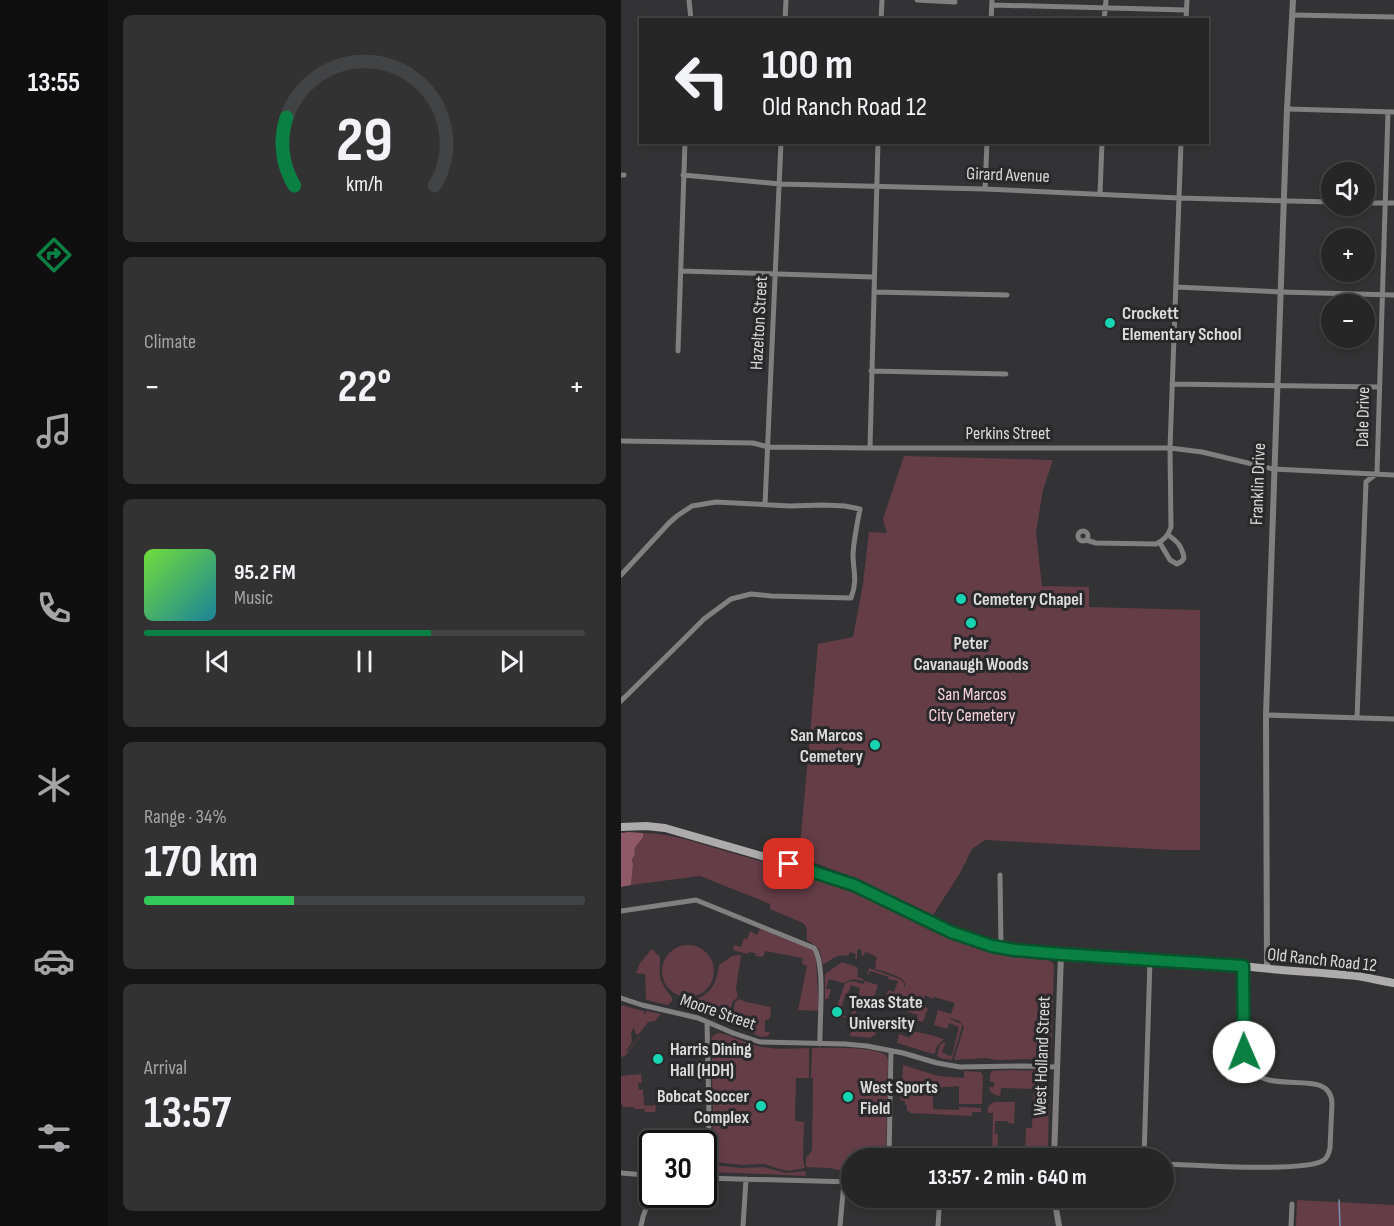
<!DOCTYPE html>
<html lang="en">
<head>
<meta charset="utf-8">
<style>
	body { margin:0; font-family:"Sofia Sans Condensed",sans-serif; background:#323233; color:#f1f3f6; height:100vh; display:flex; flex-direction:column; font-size:22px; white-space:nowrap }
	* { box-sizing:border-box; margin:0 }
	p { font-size:20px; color:#a4a5a7 }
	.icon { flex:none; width:33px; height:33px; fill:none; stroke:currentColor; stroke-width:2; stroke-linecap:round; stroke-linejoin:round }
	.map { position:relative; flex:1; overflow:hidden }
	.sheet { display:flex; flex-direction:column; gap:15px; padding:15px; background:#151515; width:513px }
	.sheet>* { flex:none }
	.guide { position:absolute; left:18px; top:18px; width:570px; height:126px; border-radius:0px; box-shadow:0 3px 9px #0003,0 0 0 2px #424344; background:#262627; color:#f1f3f6; overflow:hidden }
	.fabs { position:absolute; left:700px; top:162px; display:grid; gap:12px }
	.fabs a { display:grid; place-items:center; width:54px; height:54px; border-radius:50%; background:#262627; box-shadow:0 3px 9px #0003,0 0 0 2px #424344; font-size:30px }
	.speed { position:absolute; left:18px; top:1130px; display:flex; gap:12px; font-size:30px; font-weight:700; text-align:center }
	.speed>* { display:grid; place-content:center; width:78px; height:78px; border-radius:50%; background:#262627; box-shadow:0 3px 9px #0003,0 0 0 2px #424344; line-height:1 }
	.speed .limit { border:3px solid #111; border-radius:9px; background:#fff; color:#111 }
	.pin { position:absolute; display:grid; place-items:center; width:51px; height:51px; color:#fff; margin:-26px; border-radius:12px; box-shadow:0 3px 9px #0006 }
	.me { position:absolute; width:66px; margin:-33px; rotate:359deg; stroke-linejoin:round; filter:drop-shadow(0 0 4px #0008) }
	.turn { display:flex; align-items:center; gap:21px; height:126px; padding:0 24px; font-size:27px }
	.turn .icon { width:78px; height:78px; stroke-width:2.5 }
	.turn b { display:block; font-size:42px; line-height:51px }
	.big { font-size:45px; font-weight:700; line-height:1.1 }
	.sheet .tile { flex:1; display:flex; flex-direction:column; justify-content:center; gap:9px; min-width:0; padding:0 21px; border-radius:9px; background:#323233 }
	.sheet .dial { align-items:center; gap:0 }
	.dial svg { height:156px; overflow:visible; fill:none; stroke:#424344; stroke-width:7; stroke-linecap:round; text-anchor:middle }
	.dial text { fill:#f1f3f6; stroke:none }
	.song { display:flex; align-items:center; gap:18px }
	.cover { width:72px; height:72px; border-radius:9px; background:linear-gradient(135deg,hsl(100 70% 55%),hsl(190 70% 35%)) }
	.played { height:6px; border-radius:3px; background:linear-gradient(90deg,#0b8043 65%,#424344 65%) }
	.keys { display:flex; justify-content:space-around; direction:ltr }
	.heat { display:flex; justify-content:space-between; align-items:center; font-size:33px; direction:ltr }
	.charge { height:9px; border-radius:4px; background:linear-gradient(90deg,#34c759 34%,#424344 0) }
	.trip { position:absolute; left:220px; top:1148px; width:333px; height:60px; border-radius:30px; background:#262627; box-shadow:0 3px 9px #0003,0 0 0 2px #424344; font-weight:700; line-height:60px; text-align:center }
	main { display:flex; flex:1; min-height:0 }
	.tabs { display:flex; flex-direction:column; width:108px; justify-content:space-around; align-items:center; background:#0f0f10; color:#a4a5a7 }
	.tabs .icon { width:42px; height:42px }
	.tabs .current { color:#0b8043 }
	.tabs b { font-size:27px; color:#f1f3f6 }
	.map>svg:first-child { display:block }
</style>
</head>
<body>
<main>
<nav class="tabs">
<b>13:55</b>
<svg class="icon current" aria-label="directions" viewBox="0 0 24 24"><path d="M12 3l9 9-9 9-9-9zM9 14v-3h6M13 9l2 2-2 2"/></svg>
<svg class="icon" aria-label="music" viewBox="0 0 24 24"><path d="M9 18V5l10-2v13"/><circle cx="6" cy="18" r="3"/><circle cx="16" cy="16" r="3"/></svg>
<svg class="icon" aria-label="phone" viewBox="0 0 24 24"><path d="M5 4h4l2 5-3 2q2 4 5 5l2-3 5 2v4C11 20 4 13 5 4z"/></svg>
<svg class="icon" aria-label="climate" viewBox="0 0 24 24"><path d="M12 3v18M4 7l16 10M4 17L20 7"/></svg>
<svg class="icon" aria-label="car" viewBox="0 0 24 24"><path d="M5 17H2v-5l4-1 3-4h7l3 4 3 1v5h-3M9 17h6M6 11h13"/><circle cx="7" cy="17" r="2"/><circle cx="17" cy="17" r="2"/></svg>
<svg class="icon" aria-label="filters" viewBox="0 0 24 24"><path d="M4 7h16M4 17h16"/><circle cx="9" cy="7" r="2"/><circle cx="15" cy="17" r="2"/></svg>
</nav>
<section class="sheet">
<div class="tile dial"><svg viewBox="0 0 100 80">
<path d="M14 69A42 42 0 1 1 86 69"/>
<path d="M14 69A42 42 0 0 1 10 34" stroke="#0b8043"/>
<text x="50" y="56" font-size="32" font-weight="700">29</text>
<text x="50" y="72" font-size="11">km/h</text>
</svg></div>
<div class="tile"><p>Climate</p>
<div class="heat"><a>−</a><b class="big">22°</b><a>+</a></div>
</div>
<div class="tile">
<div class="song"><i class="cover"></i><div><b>95.2 FM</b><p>Music</p></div></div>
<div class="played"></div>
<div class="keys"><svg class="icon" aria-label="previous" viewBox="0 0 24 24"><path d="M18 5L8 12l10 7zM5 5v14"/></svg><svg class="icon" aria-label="pause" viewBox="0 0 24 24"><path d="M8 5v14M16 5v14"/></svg><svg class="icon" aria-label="next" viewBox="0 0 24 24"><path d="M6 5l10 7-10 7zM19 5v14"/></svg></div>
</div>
<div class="tile"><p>Range · 34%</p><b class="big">170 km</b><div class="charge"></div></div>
<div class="tile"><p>Arrival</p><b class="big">13:57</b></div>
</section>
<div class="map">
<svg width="773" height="1226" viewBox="0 0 773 1226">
	<rect width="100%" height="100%" fill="#333234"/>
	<path fill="#643d47" d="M283,456L432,460L422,490L415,532L421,586L468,587V607L579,610V850H550L364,840L351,849L339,873L312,915L234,878L178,857L197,644L232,637L242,584L248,532L266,533L262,519Z
		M22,833C52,833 82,845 111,853C153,865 196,876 236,893C275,910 311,934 352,947C376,955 403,959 428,960L432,963L433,967L430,1056L428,1058V1055L419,1059L375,1060L365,1058L333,1060L343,1027L339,1021L329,1018V1019L341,1024V1027L331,1059L330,1060L320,1058L316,1056L319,1045L325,1041L321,1052L325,1054V1055L331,1056L338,1027L328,1023L326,1029L313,1025L317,1010L330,1014L334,1003L313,997L312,999L304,995L302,1006L307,1008L302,1022L295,1020L297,1015L265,1005L262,1004L267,990L273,992L277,981L267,979L268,977L249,971L247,975H246L248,968L279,979L283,983V988C284,986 285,984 284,983C282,976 261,971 254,969L255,965L254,964L256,957L245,952L241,957L240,949L236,950V959H234L235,954L229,952L227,956C217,953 210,960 202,965C198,948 201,950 186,940C185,933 188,929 182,923L149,909V904L79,876L10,885L12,865L11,859L13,849L22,837Z
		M139,929L192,950L195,958L198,1011L177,1010L186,966L181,964L182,958L144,951L142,957L135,956L134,953L128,952L127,954L112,950L113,945L120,947L123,938L126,939L129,931L136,935Z
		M41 971a26 26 0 1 1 52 0a26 26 0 1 1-52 0Z
		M31,949L39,957C39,978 36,979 51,997V1001L47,1005L25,1000L24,974L15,973L19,963Z
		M120,955L115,988L117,997L112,1001L109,1011L99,1019L73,1008L56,1007C62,1000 66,1001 74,999C91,995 96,980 98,965L111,956Z
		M221,962L236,967L237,971L236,977L242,979V981L232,979L222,983L208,979L205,988L210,990L207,999H204V974Z
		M232,981L242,984L244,981L257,985L252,1000L237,995L239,988L230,985L227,993H225L218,1014L229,1018L233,1006L235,1012L233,1019H229L210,1013L211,1008L215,1009L224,983Z
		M118,999L125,1002L150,1007L149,1019L144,1020V1032H149L147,1036L140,1037L102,1019L112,1012L114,1002Z
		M0,1005L23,1011V1014H24L25,1011L40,1014L34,1021L27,1022L18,1034L15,1035L13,1028L10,1032L11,1042L5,1051H7L19,1036V1037L4,1056L0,1057Z
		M243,1017L258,1022L254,1035L248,1038L229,1036L234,1020Z
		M291,1031L310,1035L323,1039L316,1046L314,1053L312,1054L276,1043L278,1034L289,1038Z
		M96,1033C108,1033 120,1042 132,1045C150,1050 170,1049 188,1048V1078H175L174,1121L183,1122L182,1160L184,1168L167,1171L158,1169L144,1164L122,1165L93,1162L91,1160L92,1108L90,1040L92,1036Z
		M191,1048C209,1048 250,1046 265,1055L267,1060L265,1158H231V1173L208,1168L185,1167V1157L188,1155L191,1150L192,1078H190Z
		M282,1065L317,1076L343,1078V1071L360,1072L362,1076L361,1104H338V1086L312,1088V1109L338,1110V1107L360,1108V1112H351V1116L289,1113V1112L286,1111V1105H284V1101L279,1100L283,1083L281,1081Z
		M391,1070L423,1071L426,1072V1077H428V1074V1075L427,1158H404L405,1128H411L413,1089L380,1088L379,1096L374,1095L369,1091L368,1087H373V1082H369V1075L371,1071Z
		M20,1074L21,1083H17L18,1090H22L23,1105L30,1106L35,1105L34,1112H24V1109H13V1107H2V1105L0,1104V1076Z
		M373,1102H394L393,1124L387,1123V1121H374V1134H377L376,1158H371L372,1113H367C366,1107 368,1105 373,1102Z
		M92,1165L120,1168L142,1167L165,1173L184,1171L185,1176L92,1172L90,1166Z
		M676,1200L773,1205V1226H675Z"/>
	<path fill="#905968" d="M8,832L22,833V837L13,849L14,854L11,859L12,865L10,885L0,887V833Z"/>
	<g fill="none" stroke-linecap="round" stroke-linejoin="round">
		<path stroke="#798fac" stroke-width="1.5" d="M718,1200L719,1226"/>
		<path stroke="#817f80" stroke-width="5" d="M68,0L70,20
			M296,0L334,2
			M371,5L565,10
			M672,15L773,17
			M164,20L165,0
			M260,20L261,0
			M370,20L371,0
			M483,20L485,0
			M565,20L566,0
			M666,109L773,112
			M0,175H3
			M62,175L159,184L364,189L558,198L711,202
			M364,189L366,142
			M479,194L481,142
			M744,203H773
			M60,271L252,277
			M555,287L660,292L773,295
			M253,292L386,295
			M57,351L64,142
			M250,371L385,374
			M551,384L758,387
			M0,441L132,443L147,447L249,448H549L581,452L652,469L773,475
			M249,448L257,142
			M144,505L160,142
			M457 536a5 5 0 1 1 10 0a5 5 0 1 1-10 0Z
			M465,540L475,543L535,544C543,540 547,536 550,527L549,448L560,142
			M539,543L549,560L556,564L561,561L563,558C561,546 556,541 547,535
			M0,575L48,523L56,516L71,506L95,502L169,506L202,505L224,506L239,509C236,524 233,539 232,554C232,571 237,580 230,598L150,596L130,594L110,599L83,619L64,638L0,701
			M645,715L773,719
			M736,718L745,482L756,473L767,112
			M379,875L380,947
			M0,911L75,900L193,948C205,964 198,1023 199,1044
			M0,998L21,1005L77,1018L112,1033L139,1042L224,1044L246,1046L282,1053L316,1063L339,1067L403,1066L436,1067
			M86,1023L88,1116L87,1178
			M608,1078L628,1066
			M268,1158L270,1051
			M523,1158L529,960
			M543,1164C571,1165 685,1173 703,1160C707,1157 708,1153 709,1148L711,1103C709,1060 628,1109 622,1048V966
			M0,1173L24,1175L32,1177
			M82,1178L231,1182
			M20,1226C22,1213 26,1203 35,1194
			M122,1226L125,1179
			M219,1226L223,1182
			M317,1226L319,1197
			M670,1226L671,1204"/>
		<path stroke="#817f80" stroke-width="6" d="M646,969L645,715L666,109L672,0
			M433,1158L440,954
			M433,1197L438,1226"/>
		<path stroke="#adabac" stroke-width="8" d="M0,827L25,826L44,828L213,877L241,888L330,932L371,946L394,950L440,954L622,966C660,971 698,972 736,976C748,978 761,981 773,983"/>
	</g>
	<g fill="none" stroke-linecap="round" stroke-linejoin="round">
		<g stroke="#07532c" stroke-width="15">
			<path id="route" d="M168,864L233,885L330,932L371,946L394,950L440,954L622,966L623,1052"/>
		</g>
		<use href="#route" stroke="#0b8043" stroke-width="10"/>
	</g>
	<g fill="#17d5b2" stroke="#29282a" stroke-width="2">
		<circle cx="489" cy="323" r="6"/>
		<circle cx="340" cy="599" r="6"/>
		<circle cx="350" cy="623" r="6"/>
		<circle cx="254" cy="745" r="6"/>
		<circle cx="216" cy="1012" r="6"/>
		<circle cx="37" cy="1059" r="6"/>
		<circle cx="227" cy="1097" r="6"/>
		<circle cx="140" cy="1106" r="6"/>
	</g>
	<g text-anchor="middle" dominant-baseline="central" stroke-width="6" stroke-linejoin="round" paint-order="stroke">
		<g font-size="18" fill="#dbdbdc" stroke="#29282a">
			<text transform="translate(387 175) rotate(2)">Girard Avenue</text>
			<text transform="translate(138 323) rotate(-87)">Hazelton Street</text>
			<text transform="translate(742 417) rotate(-89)">Dale Drive</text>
			<text x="387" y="433">Perkins Street</text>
			<text transform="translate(637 484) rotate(-88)">Franklin Drive</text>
			<text transform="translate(701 960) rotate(6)">Old Ranch Road 12</text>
			<text transform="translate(97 1012) rotate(19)">Moore Street</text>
			<text transform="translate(421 1056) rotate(-88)">West Holland Street</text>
		</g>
		<g font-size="18" font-weight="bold" fill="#dbdbdc" stroke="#29282a" text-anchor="start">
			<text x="501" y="313">Crockett<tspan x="501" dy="21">Elementary School</tspan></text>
			<text x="352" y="599">Cemetery Chapel</text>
			<text x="350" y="643" text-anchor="middle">Peter<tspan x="350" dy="21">Cavanaugh Woods</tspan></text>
			<text x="242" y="735" text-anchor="end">San Marcos<tspan x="242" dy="21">Cemetery</tspan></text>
			<text x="228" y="1002">Texas State<tspan x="228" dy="21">University</tspan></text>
			<text x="49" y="1049">Harris Dining<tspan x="49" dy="21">Hall (HDH)</tspan></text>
			<text x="239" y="1087">West Sports<tspan x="239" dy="21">Field</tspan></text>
			<text x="128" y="1096" text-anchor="end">Bobcat Soccer<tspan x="128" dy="21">Complex</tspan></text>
		</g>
		<g font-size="18" fill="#fad5dd" stroke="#29282a">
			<text x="351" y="694">San Marcos<tspan x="351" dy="21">City Cemetery</tspan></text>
		</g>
	</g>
</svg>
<div class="fabs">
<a><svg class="icon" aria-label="sound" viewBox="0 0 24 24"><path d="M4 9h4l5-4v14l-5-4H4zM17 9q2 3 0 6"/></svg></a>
<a>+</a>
<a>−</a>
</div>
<div class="speed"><div class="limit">30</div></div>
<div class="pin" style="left:168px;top:864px;background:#d93025"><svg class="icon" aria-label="arrive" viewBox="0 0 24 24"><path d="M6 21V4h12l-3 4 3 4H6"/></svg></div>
<svg class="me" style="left:623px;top:1052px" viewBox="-20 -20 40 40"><circle r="19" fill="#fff"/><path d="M0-13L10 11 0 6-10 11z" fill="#0b8043"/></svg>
<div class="trip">13:57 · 2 min · 640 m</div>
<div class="guide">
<div class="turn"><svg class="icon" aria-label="left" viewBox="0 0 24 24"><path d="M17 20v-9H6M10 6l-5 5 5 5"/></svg><div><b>100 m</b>Old Ranch Road 12</div></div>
</div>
</div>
</main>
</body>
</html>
